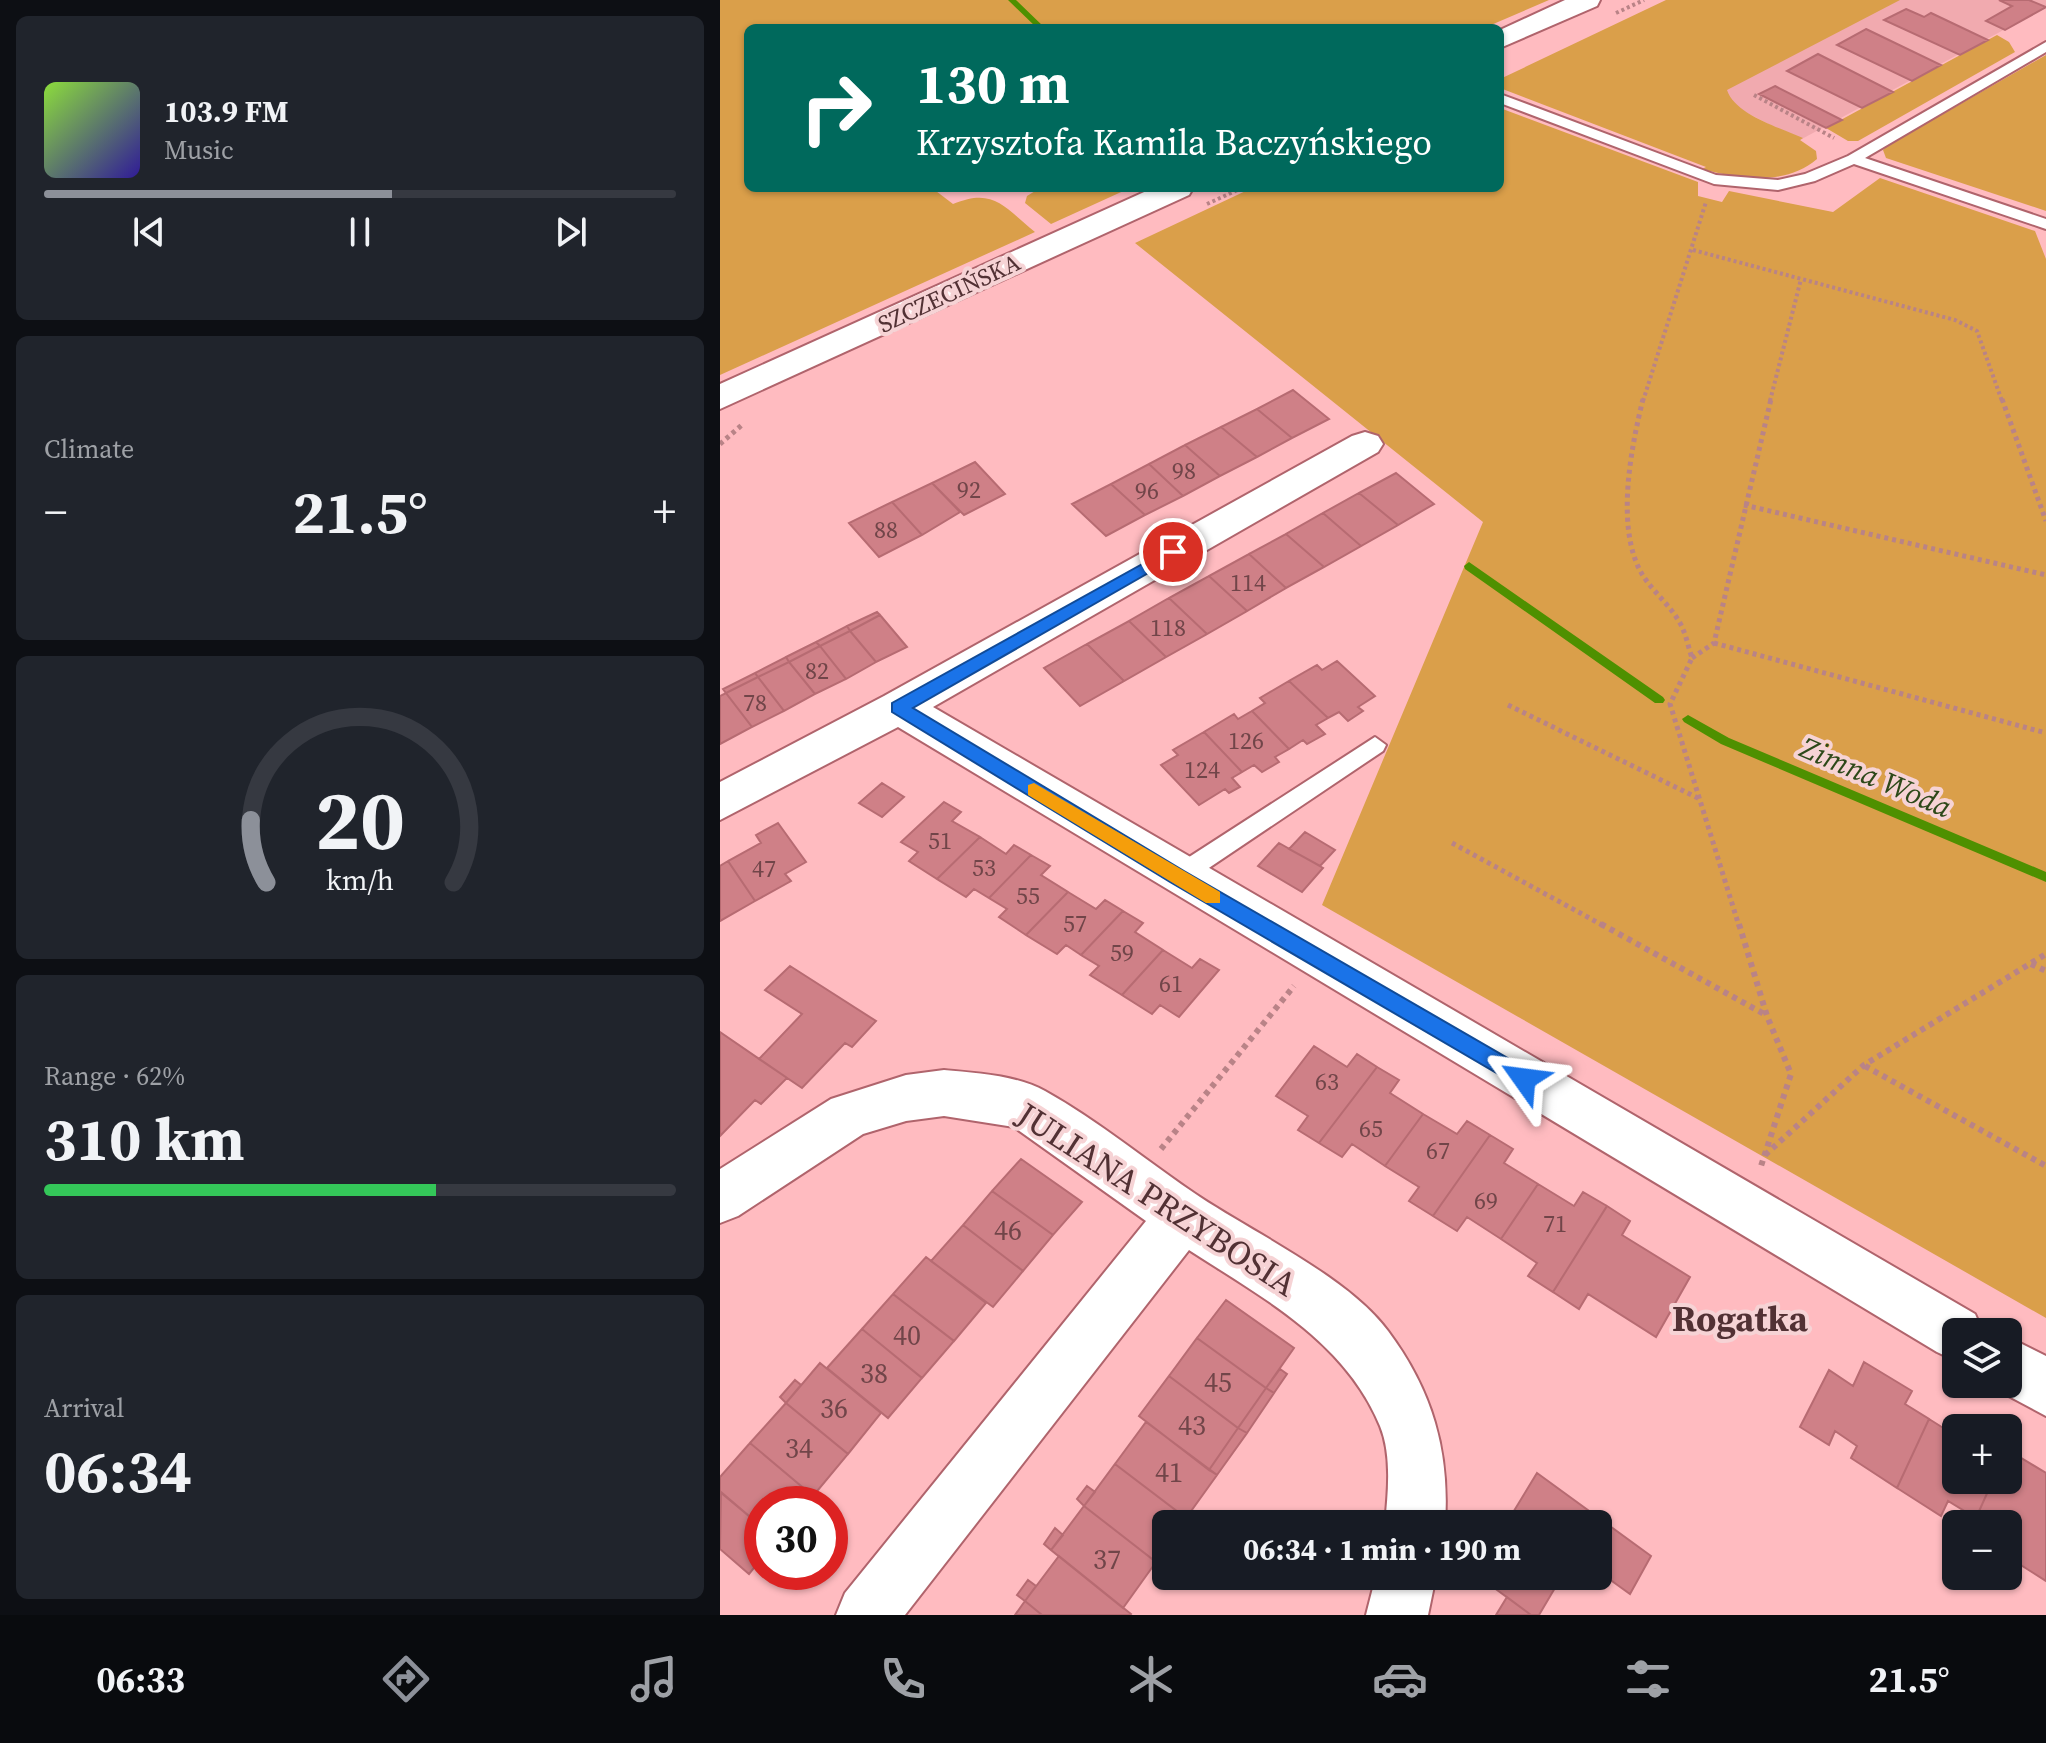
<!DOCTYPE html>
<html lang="en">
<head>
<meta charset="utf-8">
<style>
	body { margin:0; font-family:"Source Serif 4",serif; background:#20242c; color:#f1f3f6; height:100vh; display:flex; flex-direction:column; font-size:30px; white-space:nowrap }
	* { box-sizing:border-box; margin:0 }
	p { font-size:26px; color:#9ea1a6 }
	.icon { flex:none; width:44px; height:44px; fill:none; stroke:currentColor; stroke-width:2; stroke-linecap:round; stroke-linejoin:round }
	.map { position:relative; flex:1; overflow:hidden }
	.sheet { display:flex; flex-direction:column; gap:16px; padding:16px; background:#0d0f14; width:720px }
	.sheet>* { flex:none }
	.banner { position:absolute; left:24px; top:24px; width:760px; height:168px; border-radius:12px; box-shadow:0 2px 6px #0004; background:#00695c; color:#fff; overflow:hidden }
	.fabs { position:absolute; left:1222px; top:1318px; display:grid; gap:16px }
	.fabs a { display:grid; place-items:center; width:80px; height:80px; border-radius:12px; background:#171b24; box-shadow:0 2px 6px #0004; font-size:40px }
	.speed { position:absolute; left:24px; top:1486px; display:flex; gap:16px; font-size:40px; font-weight:700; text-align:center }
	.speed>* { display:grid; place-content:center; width:104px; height:104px; border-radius:50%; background:#171b24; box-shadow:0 2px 6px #0004; line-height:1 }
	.speed .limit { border:12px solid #d22; background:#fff; color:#111 }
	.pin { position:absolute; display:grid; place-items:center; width:68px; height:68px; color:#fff; margin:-34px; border:4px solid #fff; border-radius:50%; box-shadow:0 2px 8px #0007 }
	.me { position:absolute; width:88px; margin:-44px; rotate:301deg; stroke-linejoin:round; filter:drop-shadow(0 0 6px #0008) }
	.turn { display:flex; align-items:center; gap:28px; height:168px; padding:0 40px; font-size:36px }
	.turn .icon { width:104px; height:104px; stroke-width:2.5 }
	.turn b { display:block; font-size:56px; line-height:68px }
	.big { font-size:60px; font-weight:700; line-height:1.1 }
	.sheet .widget { flex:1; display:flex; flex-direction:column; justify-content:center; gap:12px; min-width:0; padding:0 28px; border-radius:12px; background:#20242c }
	.sheet .dial { align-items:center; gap:0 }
	.dial svg { height:208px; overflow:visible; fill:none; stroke:#363941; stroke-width:7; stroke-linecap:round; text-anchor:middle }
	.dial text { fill:#f1f3f6; stroke:none }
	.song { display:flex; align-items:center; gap:24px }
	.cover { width:96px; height:96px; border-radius:12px; background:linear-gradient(135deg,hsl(90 70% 55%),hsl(250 70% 35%)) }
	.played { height:8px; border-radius:4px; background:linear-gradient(90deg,#8c9099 55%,#363941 55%) }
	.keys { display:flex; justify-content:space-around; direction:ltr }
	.heat { display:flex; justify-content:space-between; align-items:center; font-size:44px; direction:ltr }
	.charge { height:12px; border-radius:6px; background:linear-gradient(90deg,#34c759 62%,#363941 0) }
	.trip { position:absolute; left:432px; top:1510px; width:460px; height:80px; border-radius:12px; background:#171b24; box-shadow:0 2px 6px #0004; font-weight:700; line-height:80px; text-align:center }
	.dock { display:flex; height:128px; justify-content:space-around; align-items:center; background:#090b0e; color:#9ea1a6 }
	.dock .icon { width:56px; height:56px }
	.dock .active { color:#8c9099 }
	.dock b { font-size:36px; color:#f1f3f6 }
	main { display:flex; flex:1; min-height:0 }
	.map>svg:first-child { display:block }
</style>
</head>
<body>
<main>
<section class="sheet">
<div class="widget">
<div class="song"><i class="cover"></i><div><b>103.9 FM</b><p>Music</p></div></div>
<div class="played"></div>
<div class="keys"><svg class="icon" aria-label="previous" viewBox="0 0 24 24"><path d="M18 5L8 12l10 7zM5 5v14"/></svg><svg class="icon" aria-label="pause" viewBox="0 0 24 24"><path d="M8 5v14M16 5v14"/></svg><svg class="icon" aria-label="next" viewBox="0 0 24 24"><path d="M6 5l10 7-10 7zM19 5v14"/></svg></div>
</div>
<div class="widget"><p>Climate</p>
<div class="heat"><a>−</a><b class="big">21.5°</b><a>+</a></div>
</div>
<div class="widget dial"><svg viewBox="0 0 100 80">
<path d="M14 69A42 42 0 1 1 86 69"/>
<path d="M14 69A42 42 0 0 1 8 45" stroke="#8c9099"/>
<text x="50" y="56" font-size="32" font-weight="700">20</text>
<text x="50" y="72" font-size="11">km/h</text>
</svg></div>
<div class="widget"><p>Range · 62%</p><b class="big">310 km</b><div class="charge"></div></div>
<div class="widget"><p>Arrival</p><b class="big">06:34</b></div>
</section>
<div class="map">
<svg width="1326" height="1615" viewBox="0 0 1326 1615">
	<rect width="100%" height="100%" fill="#ffbbc0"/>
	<path fill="#f1aaaf" d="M1136,0H1326V7L1080,140L976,87Z"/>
	<path fill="#da9f4a" d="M0,0H829L764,28H28V188H212L233,204C274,187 284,207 315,232L0,375Z
		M946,0H1180L1007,90C1015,115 1061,128 1083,138L1080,140L1096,151L1097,159C1066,186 1020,179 982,169L986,167L780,88V79Z
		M1277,35L1289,42L1295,52L1138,141H1128L1106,128Z
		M1326,55V211L1166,158L1163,150L1167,146Z
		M780,108L978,182V196L1002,202L1009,191L1113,212L1160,178L1315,231L1326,259V1318L602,905L763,522L415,243L532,188H780Z
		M320,188H410L331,224L305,203L307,196Z"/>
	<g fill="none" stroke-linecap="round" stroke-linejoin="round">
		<path fill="#4e9000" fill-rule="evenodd" d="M288,0H296L325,28H317Z
			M749,562L943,697L945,700L943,703H935L745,569L744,566Z
			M968,715L1009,738L1326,872V882L1001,744L964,722L962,719Z"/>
	</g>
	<path fill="#cf8087" stroke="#b76b72" stroke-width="2" d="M1279,0H1309L1326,7L1285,30L1266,21L1292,6Z
		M1186,9L1204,17L1211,13L1268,40L1240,55L1164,20Z
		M1146,29L1221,65L1192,81L1117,45Z
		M1098,54L1173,92L1142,108L1067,71Z
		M1055,86L1122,120L1106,128L1039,94Z
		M573,390L609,419L572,438L537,409Z
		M537,409L572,438L537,457L501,427Z
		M501,427L537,457L500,476L465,445Z
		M465,445L500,476L463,496L429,464Z
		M255,462L285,494L244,515L212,483Z
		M429,464L463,496L425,515L391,484Z
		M676,473L714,504L678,525L639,493Z
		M212,483L240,512L202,535L172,502Z
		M391,484L425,515L386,536L352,504Z
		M639,493L678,525L641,546L603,513Z
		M172,502L202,535L159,557L129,523Z
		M603,513L641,546L604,567L566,534Z
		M566,534L604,567L566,588L529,554Z
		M529,554L566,588L527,611L489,576Z
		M489,576L527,611L487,634L449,598Z
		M449,598L487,634L446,657L409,621Z
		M157,612L160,615L130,631L127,626Z
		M160,615L187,647L156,662L130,631Z
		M409,621L446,657L404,681L367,644Z
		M127,626L130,631L100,646L96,642Z
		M130,631L156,662L126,679L100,646Z
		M96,642L100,646L69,662L66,657Z
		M367,644L404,681L360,706L324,668Z
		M100,646L126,679L95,694L69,662Z
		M66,657L69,662L38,677L35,673Z
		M617,661L655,696L638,707L643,711L628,721L619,712L608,718L569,681L597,665L602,670Z
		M69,662L95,694L64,711L38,677Z
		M35,673L38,677L6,693L3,689Z
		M38,677L64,711L32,727L6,693Z
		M569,681L608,718L596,725L605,734L587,744L583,740L569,749L532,711L545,703L540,698Z
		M6,693L32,727L0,744V696Z
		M532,711L569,749L555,757L559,762L542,772L534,765L522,772L484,732L514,714L518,719Z
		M484,732L522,772L512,778L520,787L509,793L505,789L479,805L441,765L458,755L453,750Z
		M162,783L184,797L162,817L139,803Z
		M224,802L241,812L232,821L260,837L217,879L189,861L198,852L181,842Z
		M58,823L86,862L65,874L71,881L35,901L8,861L41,843L36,835Z
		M585,832L615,850L600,866L569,849Z
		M260,837L286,854L294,845L311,855L269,898L254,889L246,897L217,879Z
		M559,843L603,868L582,892L538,866Z
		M311,855L330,866L321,875L348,892L306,935L279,917L287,909L269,898Z
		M8,861L35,901L0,921V866Z
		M348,892L376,909L385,900L403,911L361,955L346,945L337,954L306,935Z
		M403,911L423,923L415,932L443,950L402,995L370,975L379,966L361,955Z
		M443,950L472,968L480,959L499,970L459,1017L440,1005L432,1014L402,995Z
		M70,966L156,1021L132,1047L125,1043L82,1088L39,1059L82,1014L45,990Z
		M0,1032L67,1078L41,1104L35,1100L0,1136Z
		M594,1046L627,1067L637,1054L657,1067L599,1143L578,1130L588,1116L556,1096Z
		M657,1067L679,1080L670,1093L703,1114L665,1166L632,1144L622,1157L599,1143Z
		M703,1114L737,1134L747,1121L770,1135L713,1216L689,1201L699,1187L665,1166Z
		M770,1135L793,1149L784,1163L818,1184L781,1239L747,1217L737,1231L713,1216Z
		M301,1159L362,1202L333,1235L272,1191Z
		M818,1184L854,1206L863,1192L887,1206L833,1292L808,1276L817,1263L781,1239Z
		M272,1191L333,1235L303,1271L243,1225Z
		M887,1206L910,1221L902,1235L970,1277L936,1337L868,1294L859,1309L833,1292Z
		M243,1225L303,1271L273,1307L211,1261Z
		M206,1257L266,1303L234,1341L173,1294Z
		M173,1294L234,1341L202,1378L142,1329Z
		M506,1300L574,1348L546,1388L477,1338Z
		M142,1329L202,1378L168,1418L107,1368Z
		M477,1338L546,1388L518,1428L449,1376Z
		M1144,1362L1192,1391L1185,1404L1209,1419L1177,1488L1131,1458L1137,1446L1115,1431L1109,1445L1080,1427L1109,1370L1133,1386Z
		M100,1363L161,1413L128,1454L66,1403Z
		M560,1369L567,1374L554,1393L546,1388Z
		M449,1376L518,1428L489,1470L419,1416Z
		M75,1380L81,1385L66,1403L60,1397Z
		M546,1388L554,1393L527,1433L518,1428Z
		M66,1403L128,1454L93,1496L30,1443Z
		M1209,1419L1236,1436V1480H1273L1256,1518L1228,1501L1221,1516L1177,1488Z
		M426,1422L497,1475L466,1518L395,1464Z
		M518,1428L527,1433L497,1475L489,1470Z
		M30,1443L93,1496L86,1504H42V1527L0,1492V1477Z
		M1288,1450L1326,1473V1581L1288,1557V1524H1265L1256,1518L1273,1480H1288Z
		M395,1464L466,1518L462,1524H446V1547L436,1562L364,1506Z
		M817,1473L931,1556L910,1594L878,1571V1524H786Z
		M367,1486L375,1492L364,1506L357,1499Z
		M1,1492L42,1527V1558L29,1574L0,1549Z
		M364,1506L436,1562L403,1608L331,1550Z
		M335,1528L343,1535L331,1550L324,1544Z
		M339,1556L411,1614L410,1615H322L305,1601Z
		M758,1576H842L819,1615H811Z
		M308,1580L316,1586L305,1601L297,1595Z
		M787,1597L811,1615H776Z
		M305,1601L322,1615H295Z"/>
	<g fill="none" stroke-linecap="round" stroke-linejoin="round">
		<g stroke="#b0646c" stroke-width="4">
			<path id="lane" d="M1326,42V52L1145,158L1326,219V229L1134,164L1095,181L1058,190L994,184L780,103V94L996,175L1058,180L1085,174L1128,156Z
				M655,737L666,745L663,751L465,884H449L446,877L449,870Z"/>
		</g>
		<g stroke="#b0646c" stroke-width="4">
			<path id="street" d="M645,432L658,436L663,444L658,452L213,707L1255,1314L1263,1332H1236V1361L1217,1352L178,727L0,820V782L164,696L632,436Z
				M224,1070C256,1073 296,1075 325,1091C379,1121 429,1163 480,1197C536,1234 629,1278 668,1331C712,1390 730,1451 725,1524H665C668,1494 672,1455 660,1426C625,1341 543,1298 469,1250L185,1615H116L125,1593L426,1221L294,1127L224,1116L186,1121L143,1134L18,1216L0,1223V1169L111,1099L186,1075Z
				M1288,1337L1326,1356V1416L1268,1385L1288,1384Z
				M656,1576H716L708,1615H646Z"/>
		</g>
		<g stroke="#b0646c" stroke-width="4">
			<path id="primary" d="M845,0H880L877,6L780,48V30Z
				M433,188H473L469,195L0,409V384Z"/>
		</g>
		<path stroke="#b98387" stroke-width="4" stroke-dasharray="3 3" stroke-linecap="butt" d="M896,13L924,0
			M1034,95L1114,138
			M487,204L522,188
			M973,250L1235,320L1257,331L1282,401
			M923,401L986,202
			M1050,401L1081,279"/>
		<path stroke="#b98387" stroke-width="5" stroke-dasharray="4 4" stroke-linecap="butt" d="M923,399C911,448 895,528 922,574C933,592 950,605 960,623C966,634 968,646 972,658L950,704L1019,926
			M1282,399L1326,521
			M0,444L23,424
			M1024,505L1326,575
			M994,643L1326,733
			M972,658L994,643L1051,399
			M788,705L980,799
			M732,843L884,926"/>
		<path stroke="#b98387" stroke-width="6" stroke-dasharray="5 5" stroke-linecap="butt" d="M881,924L1046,1015
			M1019,924L1047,1016L1071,1074L1041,1166
			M1311,964L1326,971
			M1145,1066L1326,1166
			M441,1149L574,986
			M1045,1155L1144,1065L1326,954"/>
		<use href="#lane" fill="#fff" fill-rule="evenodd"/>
		<use href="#street" fill="#fff" fill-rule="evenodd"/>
		<use href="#primary" fill="#fff" fill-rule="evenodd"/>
	</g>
	<path fill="#1a73e8" stroke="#114b97" stroke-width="2" d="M453,547L458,548V556L193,708L464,871L812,1072L815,1079L812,1085H797L450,882L172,712V703Z"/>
	<path fill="#f59e0b" d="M314,783L500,892V903H486L308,795V785Z"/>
	<g text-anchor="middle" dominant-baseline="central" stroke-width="8" stroke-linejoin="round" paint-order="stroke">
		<g font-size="24" fill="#523134" stroke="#f6d3d5">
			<text transform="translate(229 293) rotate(-25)">SZCZECIŃSKA</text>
		</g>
		<g font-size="24" fill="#714549">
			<text x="464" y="470">98</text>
			<text x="249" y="489">92</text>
			<text x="427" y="490">96</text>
			<text x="166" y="529">88</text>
			<text x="528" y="582">114</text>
			<text x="448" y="627">118</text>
			<text x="97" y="670">82</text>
			<text x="35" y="702">78</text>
			<text x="526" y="740">126</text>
			<text x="482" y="769">124</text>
			<text x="220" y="840">51</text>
			<text x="264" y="867">53</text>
			<text x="44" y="868">47</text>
			<text x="308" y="895">55</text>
			<text x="355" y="923">57</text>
			<text x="402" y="952">59</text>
			<text x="451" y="983">61</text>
			<text x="607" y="1081">63</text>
			<text x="651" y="1128">65</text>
			<text x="718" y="1150">67</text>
			<text x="766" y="1200">69</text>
			<text x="835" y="1223">71</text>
		</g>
		<g font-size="28" fill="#714549">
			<text x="288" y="1230">46</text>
			<text x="187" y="1335">40</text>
			<text x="154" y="1373">38</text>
			<text x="498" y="1382">45</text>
			<text x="114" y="1408">36</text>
			<text x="472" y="1425">43</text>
			<text x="79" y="1448">34</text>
			<text x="449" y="1472">41</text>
			<text x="387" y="1559">37</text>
		</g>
		<g font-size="30" font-style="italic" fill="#2d4819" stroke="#f6d3d5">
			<text transform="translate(1156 777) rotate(23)">Zimna Woda</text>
		</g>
		<g font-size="34" fill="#523134" stroke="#f6d3d5">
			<text transform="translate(437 1199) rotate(33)">JULIANA PRZYBOSIA</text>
		</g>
		<g font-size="36" font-weight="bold" fill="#523134" stroke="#f6d3d5">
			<text x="1020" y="1318">Rogatka</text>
		</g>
	</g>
</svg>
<div class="fabs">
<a><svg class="icon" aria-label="layers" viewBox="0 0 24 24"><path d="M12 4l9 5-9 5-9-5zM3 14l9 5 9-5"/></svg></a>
<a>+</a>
<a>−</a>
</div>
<div class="speed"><div class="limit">30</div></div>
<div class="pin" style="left:453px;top:552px;background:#d93025"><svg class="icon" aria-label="arrive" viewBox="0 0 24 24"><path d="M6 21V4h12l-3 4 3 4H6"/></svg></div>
<svg class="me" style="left:804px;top:1079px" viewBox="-20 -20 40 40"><path d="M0-17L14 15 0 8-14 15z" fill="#1a73e8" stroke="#fff" stroke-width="4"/></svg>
<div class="trip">06:34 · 1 min · 190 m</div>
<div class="banner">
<div class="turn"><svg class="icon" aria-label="right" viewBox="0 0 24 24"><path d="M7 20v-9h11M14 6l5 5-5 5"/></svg><div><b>130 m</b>Krzysztofa Kamila Baczyńskiego</div></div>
</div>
</div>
</main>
<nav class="dock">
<b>06:33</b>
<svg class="icon active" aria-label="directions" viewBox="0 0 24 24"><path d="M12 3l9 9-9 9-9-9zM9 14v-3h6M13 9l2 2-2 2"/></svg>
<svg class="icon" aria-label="music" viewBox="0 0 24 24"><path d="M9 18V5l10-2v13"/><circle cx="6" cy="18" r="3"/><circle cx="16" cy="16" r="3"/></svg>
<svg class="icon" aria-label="phone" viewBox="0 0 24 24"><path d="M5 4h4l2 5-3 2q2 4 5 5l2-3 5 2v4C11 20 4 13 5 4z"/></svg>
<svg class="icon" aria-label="climate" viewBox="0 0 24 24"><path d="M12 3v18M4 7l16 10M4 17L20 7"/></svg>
<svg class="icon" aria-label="car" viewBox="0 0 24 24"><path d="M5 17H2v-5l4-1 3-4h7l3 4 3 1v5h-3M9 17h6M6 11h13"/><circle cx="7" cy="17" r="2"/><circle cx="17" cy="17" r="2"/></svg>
<svg class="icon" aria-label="filters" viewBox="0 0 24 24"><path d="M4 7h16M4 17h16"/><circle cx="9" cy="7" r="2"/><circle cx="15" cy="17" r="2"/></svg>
<b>21.5°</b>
</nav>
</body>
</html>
